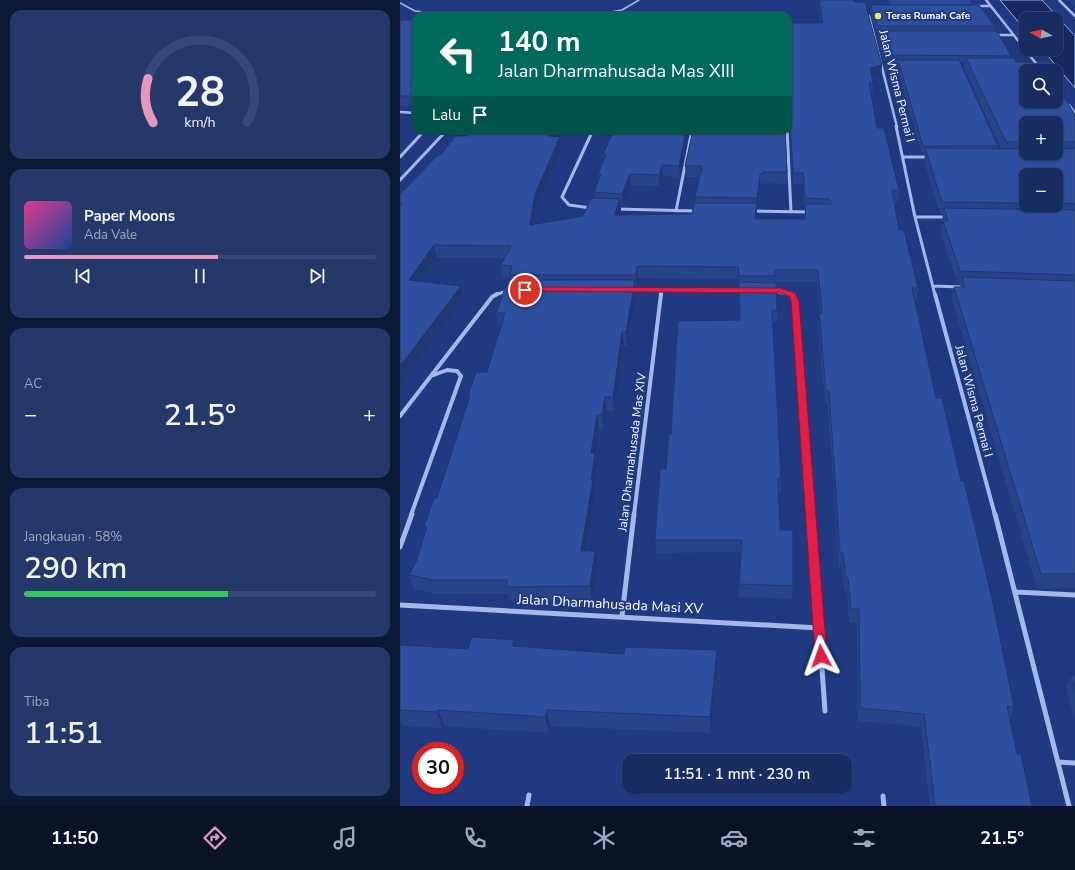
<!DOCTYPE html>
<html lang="id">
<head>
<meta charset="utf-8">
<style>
	body { margin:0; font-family:"Nunito Sans",sans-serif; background:#24386a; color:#f1f3f6; height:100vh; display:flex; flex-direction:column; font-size:15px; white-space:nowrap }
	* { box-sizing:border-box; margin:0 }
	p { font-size:13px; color:#9ea7bd }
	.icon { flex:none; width:22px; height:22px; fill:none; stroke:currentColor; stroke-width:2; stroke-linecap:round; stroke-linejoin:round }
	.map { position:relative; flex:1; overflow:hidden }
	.drawer { display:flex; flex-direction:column; gap:10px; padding:10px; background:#0d1835; width:400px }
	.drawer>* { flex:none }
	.banner { position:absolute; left:12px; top:12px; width:380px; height:122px; border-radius:12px; box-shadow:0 1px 3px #0004,0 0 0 1px #364876; background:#00695c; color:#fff; overflow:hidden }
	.needle { width:26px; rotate:278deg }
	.tools { position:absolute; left:619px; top:12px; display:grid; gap:8px }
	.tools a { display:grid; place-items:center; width:44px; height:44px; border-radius:8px; background:#172c61; box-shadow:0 1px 3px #0004,0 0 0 1px #364876; font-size:20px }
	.speed { position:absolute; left:12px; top:742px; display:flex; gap:8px; font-size:20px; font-weight:700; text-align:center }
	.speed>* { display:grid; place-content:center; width:52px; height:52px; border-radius:50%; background:#172c61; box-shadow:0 1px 3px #0004,0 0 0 1px #364876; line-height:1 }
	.speed .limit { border:6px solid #d22; background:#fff; color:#111 }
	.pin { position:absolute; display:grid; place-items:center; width:34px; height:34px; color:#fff; margin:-17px; border:2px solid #fff; border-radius:50%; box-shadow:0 1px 4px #0007 }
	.me { position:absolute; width:44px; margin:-22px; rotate:356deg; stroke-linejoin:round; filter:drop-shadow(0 0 3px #0008) }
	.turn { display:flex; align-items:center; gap:14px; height:84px; padding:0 20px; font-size:18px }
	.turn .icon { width:52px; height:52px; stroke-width:2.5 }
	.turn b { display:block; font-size:28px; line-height:34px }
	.then { display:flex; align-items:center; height:38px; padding:0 20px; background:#0003; gap:8px; font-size:15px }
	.big { font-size:30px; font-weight:600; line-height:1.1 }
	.drawer .widget { flex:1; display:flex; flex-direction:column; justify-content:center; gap:6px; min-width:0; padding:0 14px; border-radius:12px; background:#24386a }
	.drawer .dial { align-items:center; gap:0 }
	.dial svg { height:104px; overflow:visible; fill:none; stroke:#364876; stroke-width:7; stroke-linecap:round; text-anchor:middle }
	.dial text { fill:#f1f3f6; stroke:none }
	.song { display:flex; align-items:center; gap:12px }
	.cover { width:48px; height:48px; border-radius:6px; background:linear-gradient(135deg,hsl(330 70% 55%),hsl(220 70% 35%)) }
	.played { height:4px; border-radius:2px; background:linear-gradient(90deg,#e797bd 55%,#364876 55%) }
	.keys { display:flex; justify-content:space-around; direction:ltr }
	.heat { display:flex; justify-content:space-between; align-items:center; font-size:22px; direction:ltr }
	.charge { height:6px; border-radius:3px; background:linear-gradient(90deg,#34c759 58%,#364876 0) }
	.trip { position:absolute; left:222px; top:754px; width:230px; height:40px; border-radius:12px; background:#172c61; box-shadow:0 1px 3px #0004,0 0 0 1px #364876; font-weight:600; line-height:40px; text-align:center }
	.tab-bar { display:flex; height:64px; justify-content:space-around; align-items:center; background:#091227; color:#9ea7bd }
	.tab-bar .icon { width:28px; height:28px }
	.tab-bar .current { color:#e797bd }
	.tab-bar b { font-size:18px; color:#f1f3f6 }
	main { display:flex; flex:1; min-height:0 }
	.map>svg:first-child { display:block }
</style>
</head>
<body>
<main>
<section class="drawer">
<div class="widget dial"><svg viewBox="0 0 100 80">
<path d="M14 69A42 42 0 1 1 86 69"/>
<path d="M14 69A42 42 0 0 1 10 35" stroke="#e797bd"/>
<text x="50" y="56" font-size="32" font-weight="700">28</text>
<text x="50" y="72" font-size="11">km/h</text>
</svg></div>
<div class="widget">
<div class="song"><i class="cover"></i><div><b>Paper Moons</b><p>Ada Vale</p></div></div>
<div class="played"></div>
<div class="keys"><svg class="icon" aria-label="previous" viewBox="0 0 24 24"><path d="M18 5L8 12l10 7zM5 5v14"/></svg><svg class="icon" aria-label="pause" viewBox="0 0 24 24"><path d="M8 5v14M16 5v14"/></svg><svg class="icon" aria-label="next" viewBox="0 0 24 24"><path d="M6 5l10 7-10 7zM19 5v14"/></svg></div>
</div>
<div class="widget"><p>AC</p>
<div class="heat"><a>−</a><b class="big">21.5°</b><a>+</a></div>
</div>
<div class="widget"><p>Jangkauan · 58%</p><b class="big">290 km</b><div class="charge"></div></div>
<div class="widget"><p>Tiba</p><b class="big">11:51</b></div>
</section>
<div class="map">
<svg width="675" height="806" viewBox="0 0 675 806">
	<rect width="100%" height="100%" fill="#1f3a81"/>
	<path fill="#284a99" d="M488,0H569L572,4L491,6Z"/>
	<path fill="#152960" stroke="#98b1ea" d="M600,0H642L675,36V88L642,49H656V19H626V31Z"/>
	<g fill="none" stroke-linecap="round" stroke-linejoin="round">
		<path stroke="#a4b9e9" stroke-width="1.5" d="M0,3L15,11L25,12L180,16
			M188,16L222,10L239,0"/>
		<path stroke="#a4b9e9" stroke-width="2.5" d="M586,0L642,71
			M659,0L675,16
			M574,6H591
			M469,16L497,127
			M595,35H613
			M624,65L638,66
			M669,105L675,113
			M0,112L16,113"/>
		<path stroke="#a4b9e9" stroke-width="3" d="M496,126L515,217L535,295
			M387,130L391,212
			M0,157L25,130
			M504,157H528
			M0,180L47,130
			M191,208L169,205L162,197L193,130
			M216,209L297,211
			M276,211L292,130
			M352,211L409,212
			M515,217H547
			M533,286L561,287
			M230,290L344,291
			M372,291L393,295
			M95,295L110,290
			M261,295V291"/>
		<path stroke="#a4b9e9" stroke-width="4" d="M390,294H393L395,301L411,515
			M535,294L595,515
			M0,416L92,297L97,294
			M11,515L61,376L57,371L47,370L31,376
			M234,515L261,294"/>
		<path stroke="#a4b9e9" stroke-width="5" d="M411,514L425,711
			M595,514L669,806
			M0,547L12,514
			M616,592L675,595
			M0,605L419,628
			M222,616L234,514
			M658,762L675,763
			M483,796L484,806
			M127,806L129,795"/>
	</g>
	<path fill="#284489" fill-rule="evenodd" d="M418,0H453L482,65L481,75L472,77L473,83V93H471L477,128L499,190L498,202H494L499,230L518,288L516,300H515L536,398L614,707L610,719L617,754L632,806H530L521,727L458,721L457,623H449L447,591H444L442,566H439L428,404H425L418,325L419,313H420L417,282H375L377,310V322H372L381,479V492H378L380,530L393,586L392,599L339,597V584L341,552L256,553L255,540L266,469L271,434L339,320L338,279L238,278L237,287H235L236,293L227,346H224L214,411H207L204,429H199L195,453L197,467L194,487L195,494L186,551H195L197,565L192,600L109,601L108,594H37L14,589L9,575L16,562L25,531L24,527L37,498L69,400L68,396L87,372L101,327H99L96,313L110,280V278H103L101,265L105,258H37L20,281L64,298L0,384V194L41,155L66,136L70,130H157L155,137L162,148L136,205L134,224L183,216L194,198V192L198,181V174L204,160L203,154L211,137L210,130H289L280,177L263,176L259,186L231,185L223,205H221V211L220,215L292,214L295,203V197L299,177H286L285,166L293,130L387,172V184L363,183L362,185H360L357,209L356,219H404L405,210H404L403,184H393L390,130L388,127V23H421Z
		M669,0H675V8Z
		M471,5L594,26L593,31L611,56L610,58L616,62L675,115V588H637L552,300L554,287H560L561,284H558L541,234L543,223L542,220L543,214H540L524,160L525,154H522L498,70L487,73L485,67L486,61H484L478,38L479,32H477L470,11ZM560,62H565L564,68L601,149H598V146ZM626,123H656V153H626ZM626,175H656V205H626Z
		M0,20H16V106H0Z
		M0,645L68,649L116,646L317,667L311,733L150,726L149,733L44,726L43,728L3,726L0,719Z
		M671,675H675V721L666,687Z"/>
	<path fill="#20376f" d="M499,63L498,70L487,73V66Z
		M482,65L481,75L469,78L470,68Z
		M152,130H157L151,147L149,136Z
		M286,130H289L280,177L279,166Z
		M160,137L162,148L136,205L132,236L130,225L135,194Z
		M262,165L263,176L259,186V175Z
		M230,174L231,185L223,205L222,194Z
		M360,174V185L357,209V198Z
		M220,199L221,211L215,226L214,215Z
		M357,203V215L355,231V219Z
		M34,245L37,258L12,292L9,280Z
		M237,266L238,278L237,287L236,275Z
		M235,280L236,293L227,346L226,332Z
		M61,286L64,298L0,384V366Z
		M222,332L224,346L214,411L213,397Z
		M205,397L207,411L204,429L202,415Z
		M197,415L199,429L193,467L191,453Z
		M195,453L197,467L194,487L195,494L183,565L181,551Z
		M195,551L197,565L192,600L190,586Z
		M114,640L118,656L112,646Z
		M317,650V667L311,733L310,717Z
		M38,710L44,726L43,728L37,712Z
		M147,710L150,726L149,733L145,717Z"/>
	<path fill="#2e4f9f" stroke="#20376f" d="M419,0H453L454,2H465L482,65L470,68L473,83H469L477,128H484L499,190H492L499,230H504L518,288H512L536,398H542L561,481H564L592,599L614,707L607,706L617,754H621L632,806H535L524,714L460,708L459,609H451L448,578H446L443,553H440L429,391H426L419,313H422L418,270H375V276H339L338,267L237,266L236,275H110L112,266L101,265L111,246L34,245L9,280L61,286L0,366V205L2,203H0V194L38,155H41L55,136H66L70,130H152L149,136L160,137L135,194L130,225L183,216L191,198L220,199L214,215L292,214L294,203H357L355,219H406L405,204H429L432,203L429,199L405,198L403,173H393L390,119L388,117V23H423Z
		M471,5H579L594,26H478Z
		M0,20H16V96H0Z
		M479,31H597L611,56L484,55Z
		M566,58H614L616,62H627L630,67H639L642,71H626V101H656V87L668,103L675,115V142H656V123H626V142H606Z
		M486,60H559L598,146H523L499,63L487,66Z
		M214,130H286L279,166L262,165L259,175L230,174L222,194L194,192L201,174H198L206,154H203Z
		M293,130H385L387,172H363V174H360L357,198L295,197L302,166H285Z
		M525,148L626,149V153H656V149L675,148V204L656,203V175H626V203L542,202Z
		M544,208L675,210V275L560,271L543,221H548Z
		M562,277L675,281V574H641L554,287H565Z
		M108,280H235L226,332H222L213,397H205L202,415H197L191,453H195L191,480H193L181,551H195L190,586L106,587L107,580H33L9,575L16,562L27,527H24L34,498H37L70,396H68L76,372H87L105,313H96Z
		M339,282L376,283L377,310H372L381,479H378L380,530H393V586L339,584L342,540H255L260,469H266L269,434H271L278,321L340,320Z
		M72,637L114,640L112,646L224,654L225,647L317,650L310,717L147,710L145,717L38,710L37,712L0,710V645L68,649Z
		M671,675H675V690Z"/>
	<path fill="#e11d48" stroke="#92132f" d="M125,287L380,288L395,293L399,301L427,656L425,659L421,661L416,659L415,656L391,301L389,296L380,293L122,291V288Z"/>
	<circle fill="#f7e364" stroke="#1f3a81" stroke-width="1.5" cx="478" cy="16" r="4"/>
	<g text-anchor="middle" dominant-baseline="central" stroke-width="4" stroke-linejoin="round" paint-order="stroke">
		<g font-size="10" font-weight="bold" fill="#fff" stroke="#1f3a81" text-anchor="start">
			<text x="486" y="16">Teras Rumah Cafe</text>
		</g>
		<g font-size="12" fill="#fff" stroke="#1f3a81">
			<text transform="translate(497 86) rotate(76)">Jalan Wisma Permai I</text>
			<text transform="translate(574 401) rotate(75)">Jalan Wisma Permai I</text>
			<text transform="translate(232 452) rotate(-83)">Jalan Dharmahusada Mas XIV</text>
		</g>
		<g font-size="14" fill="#fff" stroke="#1f3a81">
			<text transform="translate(210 604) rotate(3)">Jalan Dharmahusada Masi XV</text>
		</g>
	</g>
</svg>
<div class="tools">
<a><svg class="needle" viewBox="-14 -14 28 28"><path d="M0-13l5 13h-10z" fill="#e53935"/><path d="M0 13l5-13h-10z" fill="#9ea7bd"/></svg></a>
<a><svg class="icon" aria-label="search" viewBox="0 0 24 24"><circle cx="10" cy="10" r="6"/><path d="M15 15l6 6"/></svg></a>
<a>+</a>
<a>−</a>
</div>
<div class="speed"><div class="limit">30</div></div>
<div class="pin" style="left:125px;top:290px;background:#d93025"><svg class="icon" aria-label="arrive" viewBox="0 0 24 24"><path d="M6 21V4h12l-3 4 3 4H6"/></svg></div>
<svg class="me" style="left:421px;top:656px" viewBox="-20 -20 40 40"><path d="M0-17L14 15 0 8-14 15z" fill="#e11d48" stroke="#fff" stroke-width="4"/></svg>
<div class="trip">11:51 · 1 mnt · 230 m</div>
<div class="banner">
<div class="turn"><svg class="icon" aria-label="left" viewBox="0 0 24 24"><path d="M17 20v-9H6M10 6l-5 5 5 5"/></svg><div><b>140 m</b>Jalan Dharmahusada Mas XIII</div></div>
<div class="then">Lalu<svg class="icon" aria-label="arrive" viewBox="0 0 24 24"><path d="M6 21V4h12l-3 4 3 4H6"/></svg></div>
</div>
</div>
</main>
<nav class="tab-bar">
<b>11:50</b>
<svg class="icon current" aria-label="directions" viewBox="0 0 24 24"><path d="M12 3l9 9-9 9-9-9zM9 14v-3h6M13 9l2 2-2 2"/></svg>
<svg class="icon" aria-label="music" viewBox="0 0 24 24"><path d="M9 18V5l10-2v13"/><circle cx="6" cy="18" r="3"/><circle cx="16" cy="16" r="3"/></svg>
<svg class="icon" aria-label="phone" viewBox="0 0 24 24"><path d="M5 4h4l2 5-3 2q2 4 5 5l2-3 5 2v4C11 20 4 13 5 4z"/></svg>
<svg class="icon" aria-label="climate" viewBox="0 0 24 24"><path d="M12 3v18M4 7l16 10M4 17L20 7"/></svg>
<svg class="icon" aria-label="car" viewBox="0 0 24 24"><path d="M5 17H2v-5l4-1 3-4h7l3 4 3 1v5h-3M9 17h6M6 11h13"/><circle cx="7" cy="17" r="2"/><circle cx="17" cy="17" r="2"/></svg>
<svg class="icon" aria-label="filters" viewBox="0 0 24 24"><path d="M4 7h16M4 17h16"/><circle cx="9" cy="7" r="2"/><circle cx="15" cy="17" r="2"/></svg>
<b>21.5°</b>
</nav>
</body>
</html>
